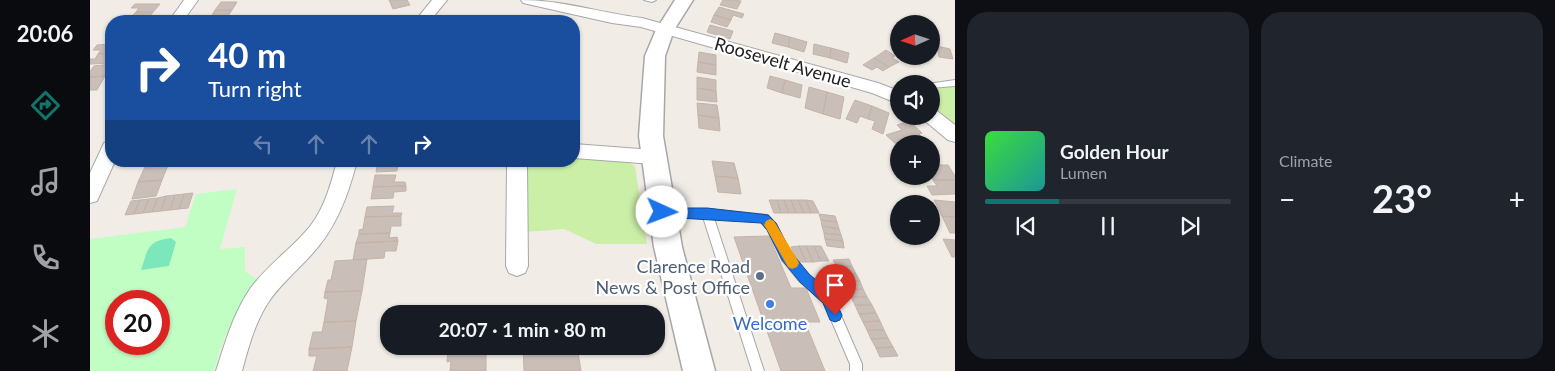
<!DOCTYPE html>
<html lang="en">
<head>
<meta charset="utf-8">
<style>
	body { margin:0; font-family:Lato,sans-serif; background:#20242c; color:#f1f3f6; height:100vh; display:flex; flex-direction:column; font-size:19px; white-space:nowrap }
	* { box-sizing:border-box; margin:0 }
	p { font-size:16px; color:#9ea1a6 }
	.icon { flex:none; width:28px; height:28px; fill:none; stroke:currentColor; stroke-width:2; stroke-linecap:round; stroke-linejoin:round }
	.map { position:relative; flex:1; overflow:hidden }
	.panel { display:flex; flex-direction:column; gap:12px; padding:12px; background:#0d0f14; width:600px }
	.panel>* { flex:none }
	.guide { position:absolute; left:15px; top:15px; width:475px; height:152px; border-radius:20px; box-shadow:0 1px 4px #0004; background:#1a4fa0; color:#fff; overflow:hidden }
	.needle { width:32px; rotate:267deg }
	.tools { position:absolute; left:800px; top:15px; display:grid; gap:10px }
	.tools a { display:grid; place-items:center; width:50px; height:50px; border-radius:50%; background:#171b24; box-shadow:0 1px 4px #0004; font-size:25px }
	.speed { position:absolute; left:15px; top:290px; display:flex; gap:10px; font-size:25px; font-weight:700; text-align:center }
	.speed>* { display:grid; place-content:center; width:65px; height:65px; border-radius:50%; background:#171b24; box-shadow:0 1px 4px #0004; line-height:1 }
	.speed .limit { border:8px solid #d22; background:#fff; color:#111 }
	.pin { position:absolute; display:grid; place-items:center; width:42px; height:42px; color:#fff; margin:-51px -21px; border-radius:50% 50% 50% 0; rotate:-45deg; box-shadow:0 0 5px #0007 }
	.pin .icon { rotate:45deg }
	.me { position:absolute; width:55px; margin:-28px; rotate:92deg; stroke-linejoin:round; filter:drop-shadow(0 0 4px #0008) }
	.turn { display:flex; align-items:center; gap:18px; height:105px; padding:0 20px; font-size:22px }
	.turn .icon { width:65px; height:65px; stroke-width:2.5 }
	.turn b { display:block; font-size:35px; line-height:42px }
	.lanes { display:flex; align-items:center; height:48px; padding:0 20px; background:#0003; justify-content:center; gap:25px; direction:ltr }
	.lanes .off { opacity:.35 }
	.big { font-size:38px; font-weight:700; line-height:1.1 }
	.panel .widget { flex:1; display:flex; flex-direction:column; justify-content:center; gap:8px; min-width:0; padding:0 18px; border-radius:20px; background:#20242c }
	.song { display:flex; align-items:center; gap:15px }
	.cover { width:60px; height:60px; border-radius:8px; background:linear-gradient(135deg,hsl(120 70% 55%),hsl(180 70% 35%)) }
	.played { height:5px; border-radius:2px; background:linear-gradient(90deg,#0f766e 30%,#363941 30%) }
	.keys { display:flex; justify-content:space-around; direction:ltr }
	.heat { display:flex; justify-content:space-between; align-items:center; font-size:28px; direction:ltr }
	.panel .tiles { flex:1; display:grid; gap:12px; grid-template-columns:repeat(2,1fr) }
	.trip { position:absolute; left:290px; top:305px; width:285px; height:50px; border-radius:20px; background:#171b24; box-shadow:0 1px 4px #0004; font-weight:700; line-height:50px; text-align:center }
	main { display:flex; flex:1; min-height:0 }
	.menu { display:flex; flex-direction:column; width:90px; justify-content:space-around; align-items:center; background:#090b0e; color:#9ea1a6 }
	.menu .icon { width:35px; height:35px }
	.menu .on { color:#0f766e }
	.menu b { font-size:22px; color:#f1f3f6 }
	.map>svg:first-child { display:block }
</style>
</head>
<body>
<main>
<nav class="menu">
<b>20:06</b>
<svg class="icon on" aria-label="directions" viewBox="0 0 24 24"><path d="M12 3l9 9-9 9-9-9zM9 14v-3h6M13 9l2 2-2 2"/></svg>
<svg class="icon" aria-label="music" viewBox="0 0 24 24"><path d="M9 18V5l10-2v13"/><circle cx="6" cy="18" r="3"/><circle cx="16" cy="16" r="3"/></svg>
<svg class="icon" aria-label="phone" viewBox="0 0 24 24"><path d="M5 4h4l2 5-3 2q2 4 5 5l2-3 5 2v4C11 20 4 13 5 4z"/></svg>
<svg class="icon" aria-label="climate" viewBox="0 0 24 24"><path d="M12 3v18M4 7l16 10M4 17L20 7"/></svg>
</nav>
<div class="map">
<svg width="865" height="371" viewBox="0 0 865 371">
	<rect width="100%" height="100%" fill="#f1ede6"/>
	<path fill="#ccefa8" d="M858,86H865V124L841,107V90Z
		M484,157L538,162L545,166L557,244H506L474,229L436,232L434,168L442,161H484Z"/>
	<path fill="#c0fec4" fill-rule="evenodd" d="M147,189L130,249L155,247V271L167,279C148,308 132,337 124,371H0V239L95,227L106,194ZM26,301H69V344H26Z"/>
	<path fill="#7de7bc" d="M81,238L86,242L79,266L51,270C58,249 57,241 81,238Z"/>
	<path fill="#cabfb8" stroke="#c4b3a6" d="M299,0H317L320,5L303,9Z
		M633,0H645L651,1L647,9L630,5Z
		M131,2H147L142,10H125Z
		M45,4H70L63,12H46L49,8H41Z
		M629,7L654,14L652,18L643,15L641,20L624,15Z
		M125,10H142L136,19H120Z
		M46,12H63L57,20H32L35,16H42Z
		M624,15L641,20L637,27L621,22Z
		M620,25L643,31L640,39L617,32Z
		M685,33L700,37L698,47L682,43Z
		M700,37L717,42L714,52L698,47Z
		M21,44V53L8,54L11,50H3L7,45Z
		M724,44L741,48L740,58L723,54Z
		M847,46L860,49L863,59L849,57Z
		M741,48L759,53L757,63L740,58Z
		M796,50L805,56L802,58L809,62L799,67L784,58Z
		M609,52L626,55V65L608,62Z
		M21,53V63L0,64V59H5L8,54Z
		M784,58L799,67L793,71L787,67L782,70L773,65Z
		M608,62L626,65V75L607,72Z
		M21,64L15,76L0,77V71L4,66Z
		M15,76L7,90H0V77Z
		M680,76L695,80L692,93L677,88Z
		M607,77L626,80V91L607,88Z
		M695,80L712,85L710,98L692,93Z
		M719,87L737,92L733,114L715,108Z
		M607,88L626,91L627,102L607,100Z
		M737,92L754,97L750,119L733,114Z
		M765,100L782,106L778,119L770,116L767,123L756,119Z
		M607,103L627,105L629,118L608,115Z
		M782,106L799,113L793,134L782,129L785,121L778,119Z
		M608,115L629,118L630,131L609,128Z
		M819,121L832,133L829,134L835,140L822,144H809V147L796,135L812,130L807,125Z
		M288,161H320V165H308L307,171L286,172Z
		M622,161L644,163L648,178L625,176Z
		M78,165L72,180L48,182L55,167Z
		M841,165H858L865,176V180H843L841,176Z
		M285,175H306L304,182H315L316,186L283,187Z
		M625,176L648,178L651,194L628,192Z
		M72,180L66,196L42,199L48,182Z
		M843,180H865V194L842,195L837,186H847Z
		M316,186V191L304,192L303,198L281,199L283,187Z
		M103,193L98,208L89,209L94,194Z
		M94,194L89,209L80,210L85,195Z
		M85,195L80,210L71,211L76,196Z
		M76,196L71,211L62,212L68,198Z
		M68,198L62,212L53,213L59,199Z
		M59,199L53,213L44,214L50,200Z
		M50,200L44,214L35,215L41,201Z
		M679,200H687L691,213H684Z
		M687,200H694L699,213H691Z
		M694,200H701L706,213H699Z
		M701,200H708L714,213H706Z
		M708,200H716L721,213H714Z
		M716,200L723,201L729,213H721Z
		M844,200L865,202V217L852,216Z
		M304,206L302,213H312L311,216L275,217L277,207Z
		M729,214L745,216L747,222L731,220Z
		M311,216V226H301L300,233L269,234V230L273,229L275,217Z
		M852,216L865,217V233H860Z
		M731,220L747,222L749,229L732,226Z
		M732,226L749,229L751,235L734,233Z
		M300,233L299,238L307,237L308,241L266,243L269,234Z
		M734,233L751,235L753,241L735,239Z
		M679,236L701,288H716L730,322H715L735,371H691L644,237Z
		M735,239L753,241L754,248L737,246Z
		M853,239L865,240V257H862Z
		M308,241L306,251H295L294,258L263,260L266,243Z
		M709,246L716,262H708L701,247Z
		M709,246H716L723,262H716Z
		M716,246H724L731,261L723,262Z
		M724,246H731L739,261H731Z
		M277,259L272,291L235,292L238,280H241L245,261Z
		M759,259L762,266L747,267L743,260Z
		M762,266L766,274H750L747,267Z
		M750,274H766L770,281L754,282Z
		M770,281L773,289L757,290L754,282Z
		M773,289L777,297H761L757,290Z
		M272,291L266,321L234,322L238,299L234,298L235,292Z
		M761,297H777L782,305H765Z
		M765,305H782L786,313L769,314Z
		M786,313L790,321L773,322L769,314Z
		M266,321L262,347L219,349L223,332H232L234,322Z
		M790,321L794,330H777L773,322Z
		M777,330H794L798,338L781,339Z
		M798,338L803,347L786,348L781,339Z
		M396,346V371H360L361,361L357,362L358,350Z
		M433,346H487L491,371H434Z
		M262,347L257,371H223L227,356H219V349Z
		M803,347L808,356L790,357L786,348Z"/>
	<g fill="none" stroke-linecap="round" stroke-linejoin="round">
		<g stroke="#a7a7a7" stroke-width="2">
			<path id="service" d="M554,0H566L562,2Z
				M865,80V86L841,88V84H838Z
				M574,209H617L678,215L686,224L700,252L718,274L742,295L772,364V371H760V364L734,303L710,282L692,260L678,230L671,222L624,218L674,371H662L613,217H574L570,216L569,213L570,210Z"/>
		</g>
		<g stroke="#a7a7a7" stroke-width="2">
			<path id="minor" d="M94,0H108L93,21H79Z
				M342,0H357L340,21H325Z
				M431,0C472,0 511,13 552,18L788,83L809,91V104L782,93L551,27L522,23L433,3Z
				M841,110L847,111L865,125V142L858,140L835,121L832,116H841Z
				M21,141V161H25L7,201L0,203V173L14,143Z
				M484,144L563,150L570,152L573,157L570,162L563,164L484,158Z
				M247,161H267C258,196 246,228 222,254C207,271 188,286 176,306C164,326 158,349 152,371H126C135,343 143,314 160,289C177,265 203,248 221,225C235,206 241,184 247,161Z
				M419,161H439L437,166L438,266L435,273L427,276L419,273L416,266L417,165Z"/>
		</g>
		<g stroke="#a7a7a7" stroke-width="3">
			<path id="tertiary" d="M585,0H603L584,30L575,56L573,136L592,247L625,371H593L564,247L549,136L555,56L566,30Z"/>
		</g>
		<use href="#service" fill="#fff" fill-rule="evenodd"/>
		<use href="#minor" fill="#fff" fill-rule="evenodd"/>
		<use href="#tertiary" fill="#fff" fill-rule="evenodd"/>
	</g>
	<path fill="#1a73e8" stroke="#114b97" d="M572,208H617L678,215L686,223L701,252L719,274L742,294L752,315L750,320L745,322L740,320L733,303L710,282L692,260L677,230L671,223L572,217L567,216L566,212L567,209Z"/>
	<path fill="#f59e0b" d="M680,219L684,221L707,259L709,263L707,267L702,269L698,267L676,228L674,225L676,221Z"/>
	<circle fill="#5c6f8a" stroke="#fff" stroke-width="2" cx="670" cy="276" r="5"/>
	<circle fill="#3f7fe0" stroke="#fff" stroke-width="2" cx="680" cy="304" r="5"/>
	<g text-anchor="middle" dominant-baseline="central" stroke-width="4.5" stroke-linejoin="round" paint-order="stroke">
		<g font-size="18" fill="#202020" stroke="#fff">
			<text transform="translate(693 62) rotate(16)">Roosevelt Avenue</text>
		</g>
		<g font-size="18" fill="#4e5e75" stroke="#fff" text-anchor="end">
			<text x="660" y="266">Clarence Road<tspan x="660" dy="21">News &amp; Post Office</tspan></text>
		</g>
		<g font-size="18" fill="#366cbe" stroke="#fff">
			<text x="680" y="323">Welcome</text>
		</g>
	</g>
</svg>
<div class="tools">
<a><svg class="needle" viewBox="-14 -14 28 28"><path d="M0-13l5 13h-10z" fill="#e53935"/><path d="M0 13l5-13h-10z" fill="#9ea1a6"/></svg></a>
<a><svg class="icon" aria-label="sound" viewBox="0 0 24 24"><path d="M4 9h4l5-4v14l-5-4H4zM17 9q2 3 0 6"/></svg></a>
<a>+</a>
<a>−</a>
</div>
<div class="speed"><div class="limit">20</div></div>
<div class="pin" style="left:745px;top:315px;background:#d93025"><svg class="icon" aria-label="arrive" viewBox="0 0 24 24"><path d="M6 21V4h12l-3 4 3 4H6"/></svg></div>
<svg class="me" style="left:572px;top:212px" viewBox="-20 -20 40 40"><circle r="19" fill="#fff"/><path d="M0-13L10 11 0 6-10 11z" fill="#1a73e8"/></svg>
<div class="trip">20:07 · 1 min · 80 m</div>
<div class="guide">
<div class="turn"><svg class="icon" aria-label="right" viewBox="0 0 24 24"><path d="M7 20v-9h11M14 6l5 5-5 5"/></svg><div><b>40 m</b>Turn right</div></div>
<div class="lanes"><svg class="icon off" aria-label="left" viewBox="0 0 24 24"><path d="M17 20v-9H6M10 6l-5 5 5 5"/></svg><svg class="icon off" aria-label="ahead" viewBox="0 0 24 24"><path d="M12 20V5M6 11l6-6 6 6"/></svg><svg class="icon off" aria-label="ahead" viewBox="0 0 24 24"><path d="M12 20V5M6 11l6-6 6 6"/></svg><svg class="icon" aria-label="right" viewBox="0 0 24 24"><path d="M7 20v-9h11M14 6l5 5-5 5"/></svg></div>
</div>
</div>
<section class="panel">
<div class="tiles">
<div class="widget">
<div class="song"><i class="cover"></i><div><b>Golden Hour</b><p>Lumen</p></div></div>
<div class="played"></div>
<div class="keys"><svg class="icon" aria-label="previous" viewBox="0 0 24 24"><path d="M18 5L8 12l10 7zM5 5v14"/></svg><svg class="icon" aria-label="pause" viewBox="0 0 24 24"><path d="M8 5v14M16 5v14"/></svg><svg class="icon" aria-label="next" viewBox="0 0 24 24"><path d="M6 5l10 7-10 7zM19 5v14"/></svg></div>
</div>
<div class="widget"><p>Climate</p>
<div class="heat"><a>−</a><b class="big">23°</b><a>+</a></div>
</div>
</div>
</section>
</main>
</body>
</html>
